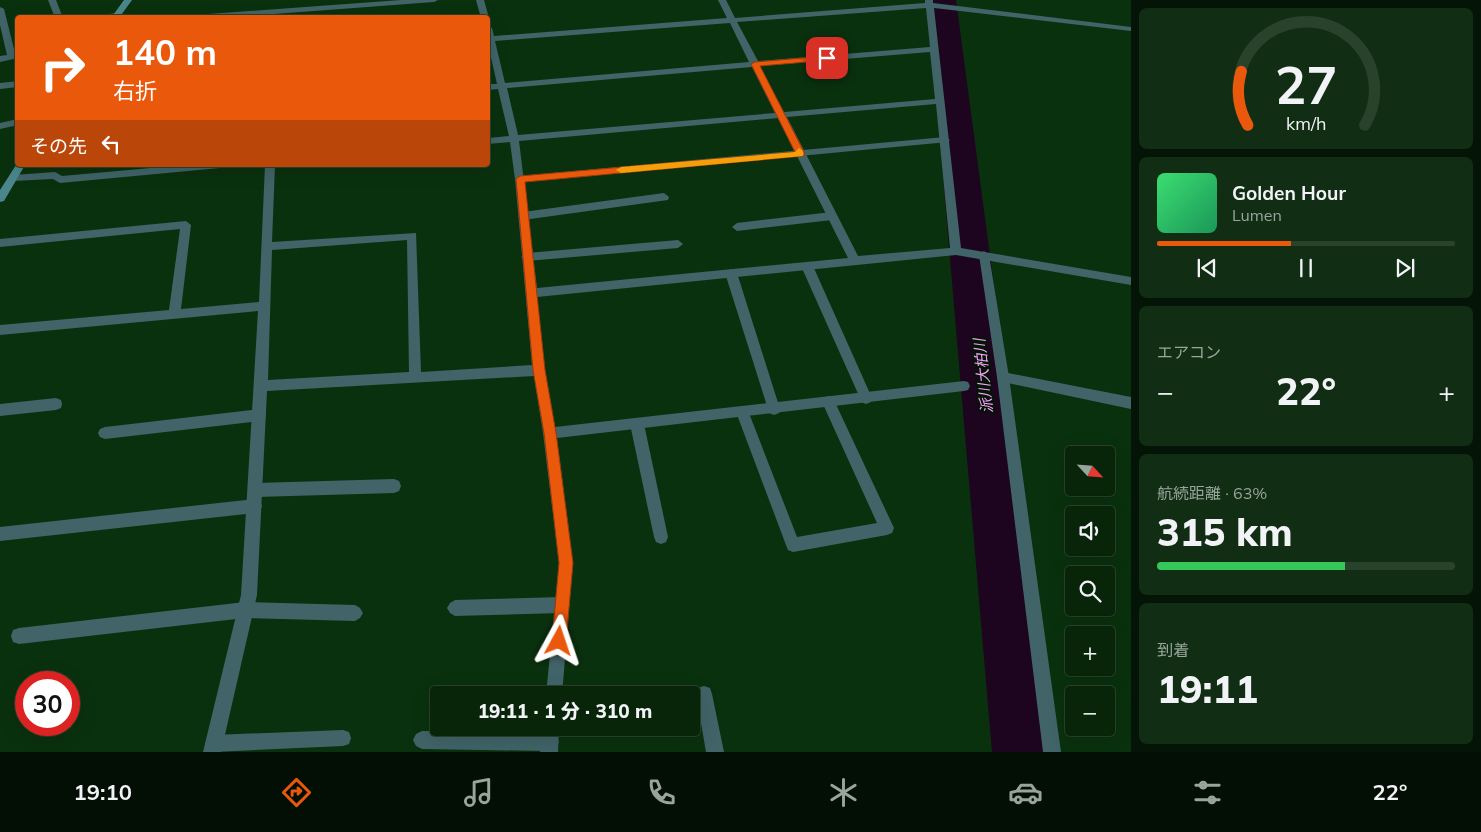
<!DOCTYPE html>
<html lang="ja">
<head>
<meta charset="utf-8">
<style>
	body { margin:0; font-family:Mulish,"Noto Sans JP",sans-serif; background:#112d13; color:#f1f3f6; height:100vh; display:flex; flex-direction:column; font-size:19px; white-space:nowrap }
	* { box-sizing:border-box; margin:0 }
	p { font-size:16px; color:#98a59c }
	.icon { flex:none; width:28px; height:28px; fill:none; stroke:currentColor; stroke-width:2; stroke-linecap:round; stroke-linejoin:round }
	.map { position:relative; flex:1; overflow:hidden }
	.panel { display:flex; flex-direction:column; gap:8px; padding:8px; background:#041406; width:350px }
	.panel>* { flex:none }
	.banner { position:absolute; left:15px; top:15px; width:475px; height:152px; border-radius:5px; box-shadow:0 5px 20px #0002,0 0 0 1px #29422b; background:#ea580c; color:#fff; overflow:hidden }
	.needle { width:32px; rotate:116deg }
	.buttons { position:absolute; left:1065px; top:446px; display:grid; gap:10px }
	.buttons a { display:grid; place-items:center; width:50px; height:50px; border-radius:5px; background:#08250a; box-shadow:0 5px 20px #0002,0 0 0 1px #29422b; font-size:25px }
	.speed { position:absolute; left:15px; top:671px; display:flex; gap:10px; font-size:25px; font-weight:700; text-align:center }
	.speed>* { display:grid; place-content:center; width:65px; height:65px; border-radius:50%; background:#08250a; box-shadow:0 5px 20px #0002,0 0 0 1px #29422b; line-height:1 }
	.speed .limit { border:8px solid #d22; background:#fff; color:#111 }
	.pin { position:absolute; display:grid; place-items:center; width:42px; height:42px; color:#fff; margin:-21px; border-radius:10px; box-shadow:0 2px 8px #0006 }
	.me { position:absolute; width:55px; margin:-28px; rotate:5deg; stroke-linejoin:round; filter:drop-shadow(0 0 4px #0008) }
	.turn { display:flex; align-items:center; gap:18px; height:105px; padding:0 15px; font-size:22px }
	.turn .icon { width:65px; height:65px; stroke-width:2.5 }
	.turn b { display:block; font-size:35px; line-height:42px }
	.then { display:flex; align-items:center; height:48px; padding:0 15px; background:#0003; gap:10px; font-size:19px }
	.big { font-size:38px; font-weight:800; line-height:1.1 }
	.panel .tile { flex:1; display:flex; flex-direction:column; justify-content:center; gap:8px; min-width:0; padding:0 18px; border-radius:8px; background:#112d13 }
	.panel .dial { align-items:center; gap:0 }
	.dial svg { height:130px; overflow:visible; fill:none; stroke:#29422b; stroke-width:7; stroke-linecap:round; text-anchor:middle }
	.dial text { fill:#f1f3f6; stroke:none }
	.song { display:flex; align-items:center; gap:15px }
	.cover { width:60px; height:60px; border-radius:8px; background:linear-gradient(135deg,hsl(140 70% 55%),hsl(150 70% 35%)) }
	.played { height:5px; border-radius:2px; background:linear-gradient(90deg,#ea580c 45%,#29422b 45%) }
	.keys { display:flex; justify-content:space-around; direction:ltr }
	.heat { display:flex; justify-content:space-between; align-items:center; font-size:28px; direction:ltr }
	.charge { height:8px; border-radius:4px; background:linear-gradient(90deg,#34c759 63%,#29422b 0) }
	.trip { position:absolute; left:430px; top:686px; width:270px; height:50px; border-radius:5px; background:#08250a; box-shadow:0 5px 20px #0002,0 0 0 1px #29422b; font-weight:800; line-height:50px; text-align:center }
	.tabs { display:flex; height:80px; justify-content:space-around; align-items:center; background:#030f04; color:#98a59c }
	.tabs .icon { width:35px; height:35px }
	.tabs .current { color:#ea580c }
	.tabs b { font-size:22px; color:#f1f3f6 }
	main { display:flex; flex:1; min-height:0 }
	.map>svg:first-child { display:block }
</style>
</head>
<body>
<main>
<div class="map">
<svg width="1131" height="752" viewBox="0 0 1131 752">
	<rect width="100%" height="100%" fill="#0a310e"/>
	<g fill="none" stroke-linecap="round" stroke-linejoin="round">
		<path fill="#1d041f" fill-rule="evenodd" d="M928,0H956L1056,752H992Z"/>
		<path fill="#416468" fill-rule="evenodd" d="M18,81V87L0,89V83Z
			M945,137L950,140L948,142L520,182L515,179L520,176Z
			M184,165H225L220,168L60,183L53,179L13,181L8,178L13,175L55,172L62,176Z
			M664,193L669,197L668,200L523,220L518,216L523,212Z
			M832,212L837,216L832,220L737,231L732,227L737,223Z
			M678,240L683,244L678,248L527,261L521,257L527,253Z
			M984,251L989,255L1009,377L1061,752H1043L997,377L979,255Z
			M807,262L813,266L872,398L871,402L866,404L861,402L860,398L801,266Z
			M731,269L737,273L780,409L779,413L774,415L769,413L768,409L725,273Z
			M828,396L833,398L894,528L892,533L887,535L793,552L788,550L786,545L736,412L737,408L742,406L747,408L797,537L877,523L822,402L823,398Z
			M56,398L61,400L62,404L61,408L56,410L0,416V404Z
			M260,409L265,411L266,415L265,419L260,421L105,439L100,437L98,433L100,429L105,427Z
			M637,418L642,420L644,424L668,537L666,542L661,544L656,542L654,537L630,424L632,420Z
			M394,479L399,481L401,486L399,491L394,493L256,497L251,495L249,490L251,485L256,483Z
			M255,499L260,501L262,506L260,511L255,513L0,541V527Z
			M562,597L567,600L570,605L567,610L562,613L455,616L450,613L447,608L450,603L455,600Z
			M245,602L355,605L360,608L363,613L360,618L355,621L245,618L19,644L13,642L11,636L13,630L19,628Z
			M704,686L710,688L712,694L724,752H706L696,694L698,688Z
			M343,730L349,732L351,738L349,744L343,746L213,752L208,750L205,744L208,738L214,735Z
			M422,731L550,733L556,736L559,742L556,748L550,751L422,749L416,746L413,740L416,734Z"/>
		<path fill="#416468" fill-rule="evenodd" d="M48,0H56L63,18H55Z
			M401,0H438L434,2L222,18H177L181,16Z
			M476,0H484L489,18L488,20V18H481Z
			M718,0H726L735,18L925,3V0H933V3L1131,27V31L934,8L961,248L1131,277V285L956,255L537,297L545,370L555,427L964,381L968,382L970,386L968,390L964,391L557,438L573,563L562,695H546L559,563L543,433L534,376L267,391L257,595L221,752H203L241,595L258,311L0,335V325L169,310L180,229L0,247V239L186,221L191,225L181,309L259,302L265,165H275L272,242L416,233L421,372L532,365L515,179L510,142L488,144V138L509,136L498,89L488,90V84H497L488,44V26L492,28L494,36L727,18ZM926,8L930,47L758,61L737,22ZM730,23L749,62L505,83L495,41ZM930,52L935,99L784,112L760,66ZM752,67L775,113L518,135L507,88ZM936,104L950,248L858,256L787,117ZM778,118L848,258L537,288L519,141ZM407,240L409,372L268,380L272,250Z
			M0,7L4,9L15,53H18V58L0,62V56L7,55L0,25Z
			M117,13H120V17L78,18Z
			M18,119V125L0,129V123Z
			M1003,372L1131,397V409L1003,382L999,381L997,377L999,373Z
			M543,728H559L558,752H540Z"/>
		<path fill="#4b868d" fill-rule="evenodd" d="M124,0H132L119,18H111Z
			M18,162V165H25L4,201L0,202V190Z"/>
	</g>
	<path fill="#ea580c" stroke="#983908" d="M827,56L830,57V60L760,66L805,154L803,156L525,182L545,370L556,433L573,563L566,641L564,646L559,648L554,646L552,641L559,563L544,433L533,370L516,179L520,176L795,152L751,64L755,62Z"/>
	<path fill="#f59e0b" d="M799,148L803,151V156L621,173L616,170L621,167L795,152Z"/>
	<g text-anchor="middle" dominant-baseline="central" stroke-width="4" stroke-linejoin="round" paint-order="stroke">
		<g font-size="15" font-style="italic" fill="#f6a2fc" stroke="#031604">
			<text transform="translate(983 376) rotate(-96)">派川大柏川</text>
		</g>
	</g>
</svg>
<div class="buttons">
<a><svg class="needle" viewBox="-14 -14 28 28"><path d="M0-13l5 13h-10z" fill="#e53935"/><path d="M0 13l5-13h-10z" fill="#98a59c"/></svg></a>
<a><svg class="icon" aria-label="sound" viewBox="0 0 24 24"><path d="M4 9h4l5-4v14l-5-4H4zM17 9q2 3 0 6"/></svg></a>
<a><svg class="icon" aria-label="search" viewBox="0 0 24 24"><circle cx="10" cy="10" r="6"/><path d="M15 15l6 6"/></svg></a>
<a>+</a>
<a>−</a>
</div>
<div class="speed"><div class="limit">30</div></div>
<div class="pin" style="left:827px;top:58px;background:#d93025"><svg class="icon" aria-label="arrive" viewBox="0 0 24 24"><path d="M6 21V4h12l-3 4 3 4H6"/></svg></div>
<svg class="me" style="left:559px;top:641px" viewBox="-20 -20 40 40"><path d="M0-17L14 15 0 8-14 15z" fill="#ea580c" stroke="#fff" stroke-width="4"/></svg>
<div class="trip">19:11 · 1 分 · 310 m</div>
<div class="banner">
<div class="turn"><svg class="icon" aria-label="right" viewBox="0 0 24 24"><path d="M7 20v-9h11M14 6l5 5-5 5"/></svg><div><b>140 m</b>右折</div></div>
<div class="then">その先<svg class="icon" aria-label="left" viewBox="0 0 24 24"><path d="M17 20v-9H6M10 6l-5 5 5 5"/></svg></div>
</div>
</div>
<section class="panel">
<div class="tile dial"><svg viewBox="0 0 100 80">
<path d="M14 69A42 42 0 1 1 86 69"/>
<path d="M14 69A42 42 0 0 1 10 36" stroke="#ea580c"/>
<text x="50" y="56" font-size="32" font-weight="700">27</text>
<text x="50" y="72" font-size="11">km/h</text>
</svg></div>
<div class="tile">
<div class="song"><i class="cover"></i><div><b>Golden Hour</b><p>Lumen</p></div></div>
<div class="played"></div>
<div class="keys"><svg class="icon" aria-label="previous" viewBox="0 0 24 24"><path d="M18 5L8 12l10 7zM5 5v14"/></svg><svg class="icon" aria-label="pause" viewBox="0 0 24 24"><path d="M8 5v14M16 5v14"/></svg><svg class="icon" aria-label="next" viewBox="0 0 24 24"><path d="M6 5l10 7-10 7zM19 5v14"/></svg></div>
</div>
<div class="tile"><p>エアコン</p>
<div class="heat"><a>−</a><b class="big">22°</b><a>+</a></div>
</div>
<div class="tile"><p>航続距離 · 63%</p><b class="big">315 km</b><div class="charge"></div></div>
<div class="tile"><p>到着</p><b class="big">19:11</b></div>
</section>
</main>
<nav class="tabs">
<b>19:10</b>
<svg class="icon current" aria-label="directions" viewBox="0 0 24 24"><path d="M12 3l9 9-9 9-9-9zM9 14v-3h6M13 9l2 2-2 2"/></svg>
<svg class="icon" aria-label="music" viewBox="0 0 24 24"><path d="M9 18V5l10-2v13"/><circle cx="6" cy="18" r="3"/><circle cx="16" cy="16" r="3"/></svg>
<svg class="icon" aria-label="phone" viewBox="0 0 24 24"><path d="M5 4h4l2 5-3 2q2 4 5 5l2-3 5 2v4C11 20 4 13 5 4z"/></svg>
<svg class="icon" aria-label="climate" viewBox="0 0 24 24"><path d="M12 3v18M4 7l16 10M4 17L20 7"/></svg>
<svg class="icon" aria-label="car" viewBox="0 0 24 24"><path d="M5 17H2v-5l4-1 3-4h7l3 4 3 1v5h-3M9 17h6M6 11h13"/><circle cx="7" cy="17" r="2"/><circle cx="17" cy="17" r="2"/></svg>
<svg class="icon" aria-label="filters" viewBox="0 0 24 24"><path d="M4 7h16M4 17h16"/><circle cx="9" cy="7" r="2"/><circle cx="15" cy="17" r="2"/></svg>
<b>22°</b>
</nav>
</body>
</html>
